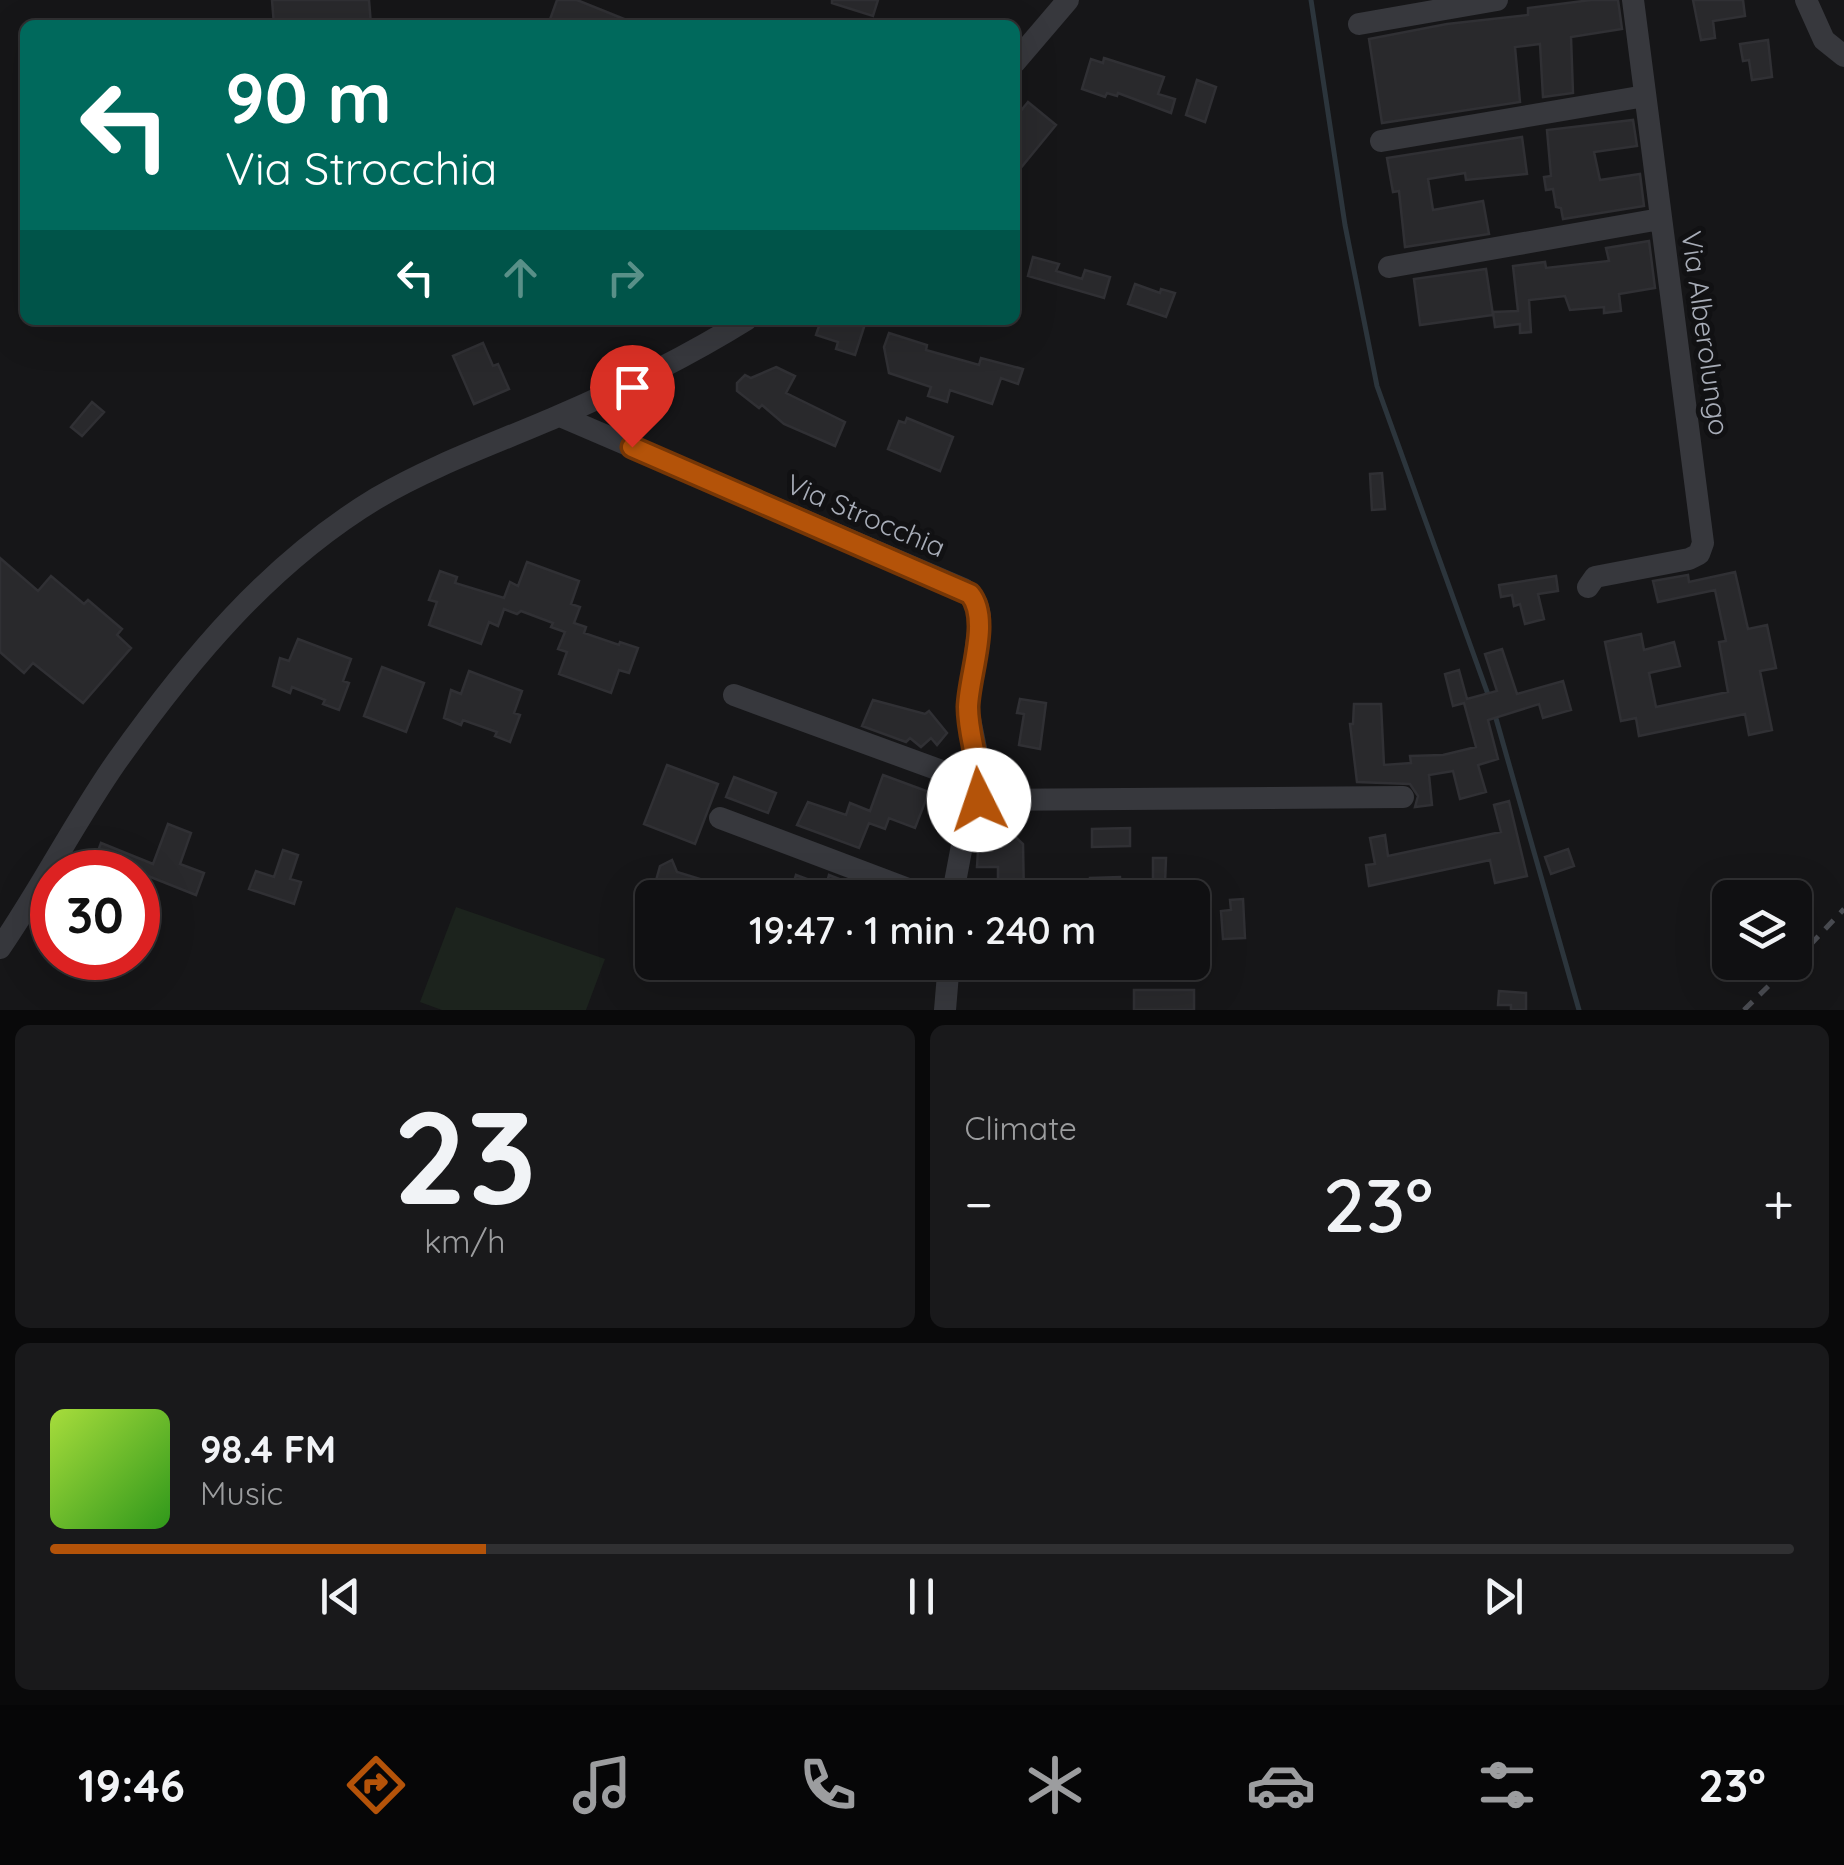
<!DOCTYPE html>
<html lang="en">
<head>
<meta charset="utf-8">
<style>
	body { margin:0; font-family:Quicksand,sans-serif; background:#19191b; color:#f1f3f6; height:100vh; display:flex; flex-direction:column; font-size:38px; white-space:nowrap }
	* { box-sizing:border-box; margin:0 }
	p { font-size:32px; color:#9c9d9f }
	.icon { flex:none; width:55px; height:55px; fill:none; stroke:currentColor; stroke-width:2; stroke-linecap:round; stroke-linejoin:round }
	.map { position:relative; height:1010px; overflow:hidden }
	.sheet { display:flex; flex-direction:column; gap:15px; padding:15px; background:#09090a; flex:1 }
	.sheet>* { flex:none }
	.hud { position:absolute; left:20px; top:20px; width:1000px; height:305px; border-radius:15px; box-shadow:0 10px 40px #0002,0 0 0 2px #303032; background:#00695c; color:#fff; overflow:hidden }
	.controls { position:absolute; left:1712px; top:880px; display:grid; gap:20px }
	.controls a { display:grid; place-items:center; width:100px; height:100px; border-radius:15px; background:#101012; box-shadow:0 10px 40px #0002,0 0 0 2px #303032; font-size:50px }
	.speed { position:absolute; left:30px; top:850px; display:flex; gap:20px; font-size:50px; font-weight:700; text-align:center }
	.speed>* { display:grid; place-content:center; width:130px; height:130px; border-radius:50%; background:#101012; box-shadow:0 10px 40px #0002,0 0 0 2px #303032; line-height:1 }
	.speed .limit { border:15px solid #d22; background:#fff; color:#111 }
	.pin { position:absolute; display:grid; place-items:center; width:85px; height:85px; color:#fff; margin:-102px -42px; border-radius:50% 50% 50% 0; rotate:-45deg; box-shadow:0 0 10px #0007 }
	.pin .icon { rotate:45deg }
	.me { position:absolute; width:110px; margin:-55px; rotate:356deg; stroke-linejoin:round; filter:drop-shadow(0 0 8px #0008) }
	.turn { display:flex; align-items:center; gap:35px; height:210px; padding:0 40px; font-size:45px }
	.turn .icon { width:130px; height:130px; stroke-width:2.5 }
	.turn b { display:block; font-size:70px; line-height:85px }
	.lanes { display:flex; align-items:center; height:95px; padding:0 40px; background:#0003; justify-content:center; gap:50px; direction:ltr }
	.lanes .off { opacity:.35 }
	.big { font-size:75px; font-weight:600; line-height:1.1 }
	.sheet .widget { flex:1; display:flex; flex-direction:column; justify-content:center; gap:15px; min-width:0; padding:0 35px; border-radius:15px; background:#19191b }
	.sheet .dial { align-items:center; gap:0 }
	.dial b { font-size:130px; line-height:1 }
	.song { display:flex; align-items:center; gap:30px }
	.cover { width:120px; height:120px; border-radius:15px; background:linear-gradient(135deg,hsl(80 70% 55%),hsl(110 70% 35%)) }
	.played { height:10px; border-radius:5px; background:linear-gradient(90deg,#b45309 25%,#303032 25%) }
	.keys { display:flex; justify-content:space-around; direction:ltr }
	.heat { display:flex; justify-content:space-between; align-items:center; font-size:55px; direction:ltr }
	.sheet .tiles { flex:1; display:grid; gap:15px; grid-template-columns:1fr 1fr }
	.widget:last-child { grid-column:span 2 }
	.trip { position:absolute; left:635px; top:880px; width:575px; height:100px; border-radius:15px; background:#101012; box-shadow:0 10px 40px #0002,0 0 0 2px #303032; font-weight:600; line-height:100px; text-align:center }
	.dock { display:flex; height:160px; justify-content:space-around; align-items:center; background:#060607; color:#9c9d9f }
	.dock .icon { width:70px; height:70px }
	.dock .selected { color:#b45309 }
	.dock b { font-size:45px; color:#f1f3f6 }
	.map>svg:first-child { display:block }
</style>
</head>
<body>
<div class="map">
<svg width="1844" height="1010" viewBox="0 0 1844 1010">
	<rect width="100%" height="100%" fill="#161618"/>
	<path fill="#1c231d" d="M456,907L605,959L586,1010H442L420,1002Z"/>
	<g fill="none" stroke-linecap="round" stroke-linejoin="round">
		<path stroke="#2c353c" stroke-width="5" d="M1311,0L1345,225L1377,386L1490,700
			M1495,715L1579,1010"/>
	</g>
	<path fill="#29292c" stroke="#303034" stroke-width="2.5" d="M272,0H369L371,25H274Z
		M557,0H577L639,25H548Z
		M832,0H878L873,16L832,3Z
		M1591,0H1618L1622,29L1571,37L1573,93L1543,97L1540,44L1515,47L1520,102L1382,123L1369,39L1447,24L1528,15V8Z
		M1693,0H1743L1745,16L1713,21L1715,38L1701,40Z
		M1768,40L1772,77L1752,80L1749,60L1743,61L1740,44Z
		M1104,58L1164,77L1158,94L1175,99L1171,113L1118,93L1117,96L1107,93L1105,97L1082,89L1091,59L1103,63Z
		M1197,80L1216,87L1205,122L1186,115Z
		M1028,102L1056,125L1015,175V118Z
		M1633,120L1637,146L1594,152L1600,180L1640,174L1644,206L1563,219L1561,208L1556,207L1553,189L1546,190L1544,177L1551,176L1547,130Z
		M1522,137L1527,174L1466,180L1465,173L1428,179L1433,210L1483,201L1489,234L1405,247L1399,191L1393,192L1387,158Z
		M1649,241L1655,288L1619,294L1621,311L1604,313V307L1570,310L1565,296L1529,300L1531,332L1520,333V324L1495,327L1493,312L1518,311L1513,266L1545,262L1546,268L1609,261L1606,248Z
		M1033,257L1059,264L1056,271L1082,279L1085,270L1110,277L1104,298L1028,276Z
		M1486,269L1493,315L1420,325L1414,279Z
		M1135,284L1160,293L1161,289L1175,293L1166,317L1128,304Z
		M821,320H852L865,324L855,355L836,349L838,342L816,335Z
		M889,333L927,345L926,350L979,365L981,358L1023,369L1018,384L1001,378L992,404L950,390L947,402L928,396L931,387L889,373L884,347Z
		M483,343L493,366L498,364L509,389L474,404L453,356Z
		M776,367L795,376L786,393L845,422L835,446L784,424L762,405L759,408L737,391V383L745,375L751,378Z
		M92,402L104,412L82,436L71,427Z
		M907,418L953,437L940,471L888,449L899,421L905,423Z
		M1382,473L1385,509L1372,510L1370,474Z
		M0,558L38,591L51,576L84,604L88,600L122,629L117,635L131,648L83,703L33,663L24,673L0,652Z
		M527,562L579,581L571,604L580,607L574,623L586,627L584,633L619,645L620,642L638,648L629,673L619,670L611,693L559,674L567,652L558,649L565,632L551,627L553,623L521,611L517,614L504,609L498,626L489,622L481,644L429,625L437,602L429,600L440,571L457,577L455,583L504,598L510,582L518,586Z
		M1735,572L1748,629L1767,625L1776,668L1760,671L1772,730L1749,735L1745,714L1639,736L1636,718L1621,721L1605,642L1641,634L1644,650L1674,642L1680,666L1649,673L1656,707L1728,692L1719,642L1726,641L1715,590L1658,602L1653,581L1688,575L1689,582Z
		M1556,576L1558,591L1538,594L1544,619L1525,624L1520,604L1514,606L1512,595L1501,597L1499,585Z
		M298,639L351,659L343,681L349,683L339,710L323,704L325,700L292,687L290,693L273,686L280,658L289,661Z
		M1502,649L1517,694L1563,681L1571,710L1543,718L1539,704L1488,720L1498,759L1478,765L1486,792L1460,799L1453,771L1429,775L1432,805L1415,807L1418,796L1410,784L1357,782L1350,724H1353L1354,704H1381L1384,765L1411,763L1410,756L1443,755L1476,747L1464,703L1453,706L1445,674L1459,670L1467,699L1497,691L1485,654Z
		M382,667L424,683L406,732L364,716Z
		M469,671L522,691L514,713L520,715L510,742L495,736L497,732L463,720L461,725L444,718L451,690L461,694Z
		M1020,699L1046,703L1040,749L1019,745L1024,714L1017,713Z
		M873,700L925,714L929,711L947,733L937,745L931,738L921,747L910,738L906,742L862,726Z
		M667,765L718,784L695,844L644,824Z
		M883,775L929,792L915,828L889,818L885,829L869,823L859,848L797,825L808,802L846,815L850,803L870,811Z
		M734,777L776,793L768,813L726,797Z
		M1509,801L1527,876L1495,883L1490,860L1369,886L1366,865L1375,864L1370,838L1385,835L1388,856L1501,832L1494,805Z
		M168,824L191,833L180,864L204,873L196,895L138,872L91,870L101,843L153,864Z
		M1130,828V846L1092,847V829Z
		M1007,829L1023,844L1024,898H998V867H977L979,834H1003Z
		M1568,849L1574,866L1551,874L1545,857Z
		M283,850L298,855L290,879L301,882L294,904L249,889L256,871L274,877Z
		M1153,858H1166L1165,883H1153Z
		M672,860L677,872L710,882L705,898L652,895L660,866Z
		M796,875L826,886L829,875L888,898H820L792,888Z
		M1120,877L1121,896L1091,897L1090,878Z
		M1243,899L1245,938L1223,939L1221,911L1231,910L1230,900Z
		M1134,990H1194V1010H1134Z
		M1499,991L1526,993V1010H1511V1005H1498Z"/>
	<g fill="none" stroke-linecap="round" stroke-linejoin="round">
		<path stroke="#37383d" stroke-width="22" d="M1806,0L1824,40L1844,56
			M1359,24L1497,0
			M1015,62L1068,0
			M1381,141L1645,96
			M1389,267L1660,219
			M560,416L964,589L977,604L980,616L968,709L981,773L979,800L967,819L952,898
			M1588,587L1595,577L1689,559L1699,554L1703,543L1633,0
			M734,695L980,785
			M979,800L1403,797
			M720,818L932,898
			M0,948C42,887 75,821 117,761C189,660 269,563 377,498C433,465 496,443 556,417C619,390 688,356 746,320
			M945,1010L949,962"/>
		<path stroke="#4a4c52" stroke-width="5" stroke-dasharray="12 10" stroke-linecap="butt" d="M1795,961L1844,909
			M1744,1010L1793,962"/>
	</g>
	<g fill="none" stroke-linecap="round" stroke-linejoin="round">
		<g stroke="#753606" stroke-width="25">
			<path id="route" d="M632,447L970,594C991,620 969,674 968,707C968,738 981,764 979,800"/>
		</g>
		<use href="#route" stroke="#b45309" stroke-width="18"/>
	</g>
	<g text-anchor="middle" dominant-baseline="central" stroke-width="10" stroke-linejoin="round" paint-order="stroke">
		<g font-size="28" fill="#a8adb8" stroke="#111113">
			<text transform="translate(1706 333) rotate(82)">Via Alberolungo</text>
			<text transform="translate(866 515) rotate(23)">Via Strocchia</text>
		</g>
	</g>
</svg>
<div class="controls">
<a><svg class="icon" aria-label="layers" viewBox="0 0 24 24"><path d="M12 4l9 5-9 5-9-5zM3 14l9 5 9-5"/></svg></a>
</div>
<div class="speed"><div class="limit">30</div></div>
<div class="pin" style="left:632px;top:447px;background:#d93025"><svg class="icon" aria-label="arrive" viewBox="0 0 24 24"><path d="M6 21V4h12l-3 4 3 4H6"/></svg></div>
<svg class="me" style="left:979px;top:800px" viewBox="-20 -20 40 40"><circle r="19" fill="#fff"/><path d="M0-13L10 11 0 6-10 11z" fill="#b45309"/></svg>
<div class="trip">19:47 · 1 min · 240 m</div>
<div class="hud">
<div class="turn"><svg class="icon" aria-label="left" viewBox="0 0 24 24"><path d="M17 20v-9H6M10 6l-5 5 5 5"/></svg><div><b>90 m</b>Via Strocchia</div></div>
<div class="lanes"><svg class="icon" aria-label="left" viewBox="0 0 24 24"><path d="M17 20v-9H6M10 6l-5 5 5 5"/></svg><svg class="icon off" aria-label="ahead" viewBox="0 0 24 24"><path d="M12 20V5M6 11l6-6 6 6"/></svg><svg class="icon off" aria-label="right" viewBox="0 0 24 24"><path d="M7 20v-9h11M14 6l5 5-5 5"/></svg></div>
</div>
</div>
<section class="sheet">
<div class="tiles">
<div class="widget dial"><b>23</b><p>km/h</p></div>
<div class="widget"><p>Climate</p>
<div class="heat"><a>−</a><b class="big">23°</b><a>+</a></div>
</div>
<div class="widget">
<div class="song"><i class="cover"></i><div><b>98.4 FM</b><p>Music</p></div></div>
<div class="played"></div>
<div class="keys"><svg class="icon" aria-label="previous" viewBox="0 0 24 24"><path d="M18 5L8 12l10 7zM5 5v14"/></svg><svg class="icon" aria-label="pause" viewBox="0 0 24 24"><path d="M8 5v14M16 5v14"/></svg><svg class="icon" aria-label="next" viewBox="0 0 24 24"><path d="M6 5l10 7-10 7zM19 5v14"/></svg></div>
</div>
</div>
</section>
<nav class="dock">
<b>19:46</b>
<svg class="icon selected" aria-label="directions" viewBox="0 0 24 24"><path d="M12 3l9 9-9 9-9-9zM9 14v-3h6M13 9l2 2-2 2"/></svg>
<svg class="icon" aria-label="music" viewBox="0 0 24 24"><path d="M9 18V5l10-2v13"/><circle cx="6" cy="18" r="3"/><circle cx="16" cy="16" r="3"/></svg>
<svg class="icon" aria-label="phone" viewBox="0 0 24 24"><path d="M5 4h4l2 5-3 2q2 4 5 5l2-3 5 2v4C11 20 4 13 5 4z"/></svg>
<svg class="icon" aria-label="climate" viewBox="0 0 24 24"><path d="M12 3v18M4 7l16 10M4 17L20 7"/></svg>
<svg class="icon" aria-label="car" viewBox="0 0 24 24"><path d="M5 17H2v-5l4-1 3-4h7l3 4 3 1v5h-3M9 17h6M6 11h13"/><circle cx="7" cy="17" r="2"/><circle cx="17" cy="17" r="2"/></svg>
<svg class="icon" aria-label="filters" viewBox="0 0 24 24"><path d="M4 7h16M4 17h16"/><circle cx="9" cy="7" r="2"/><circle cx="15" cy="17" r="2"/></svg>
<b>23°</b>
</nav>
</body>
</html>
